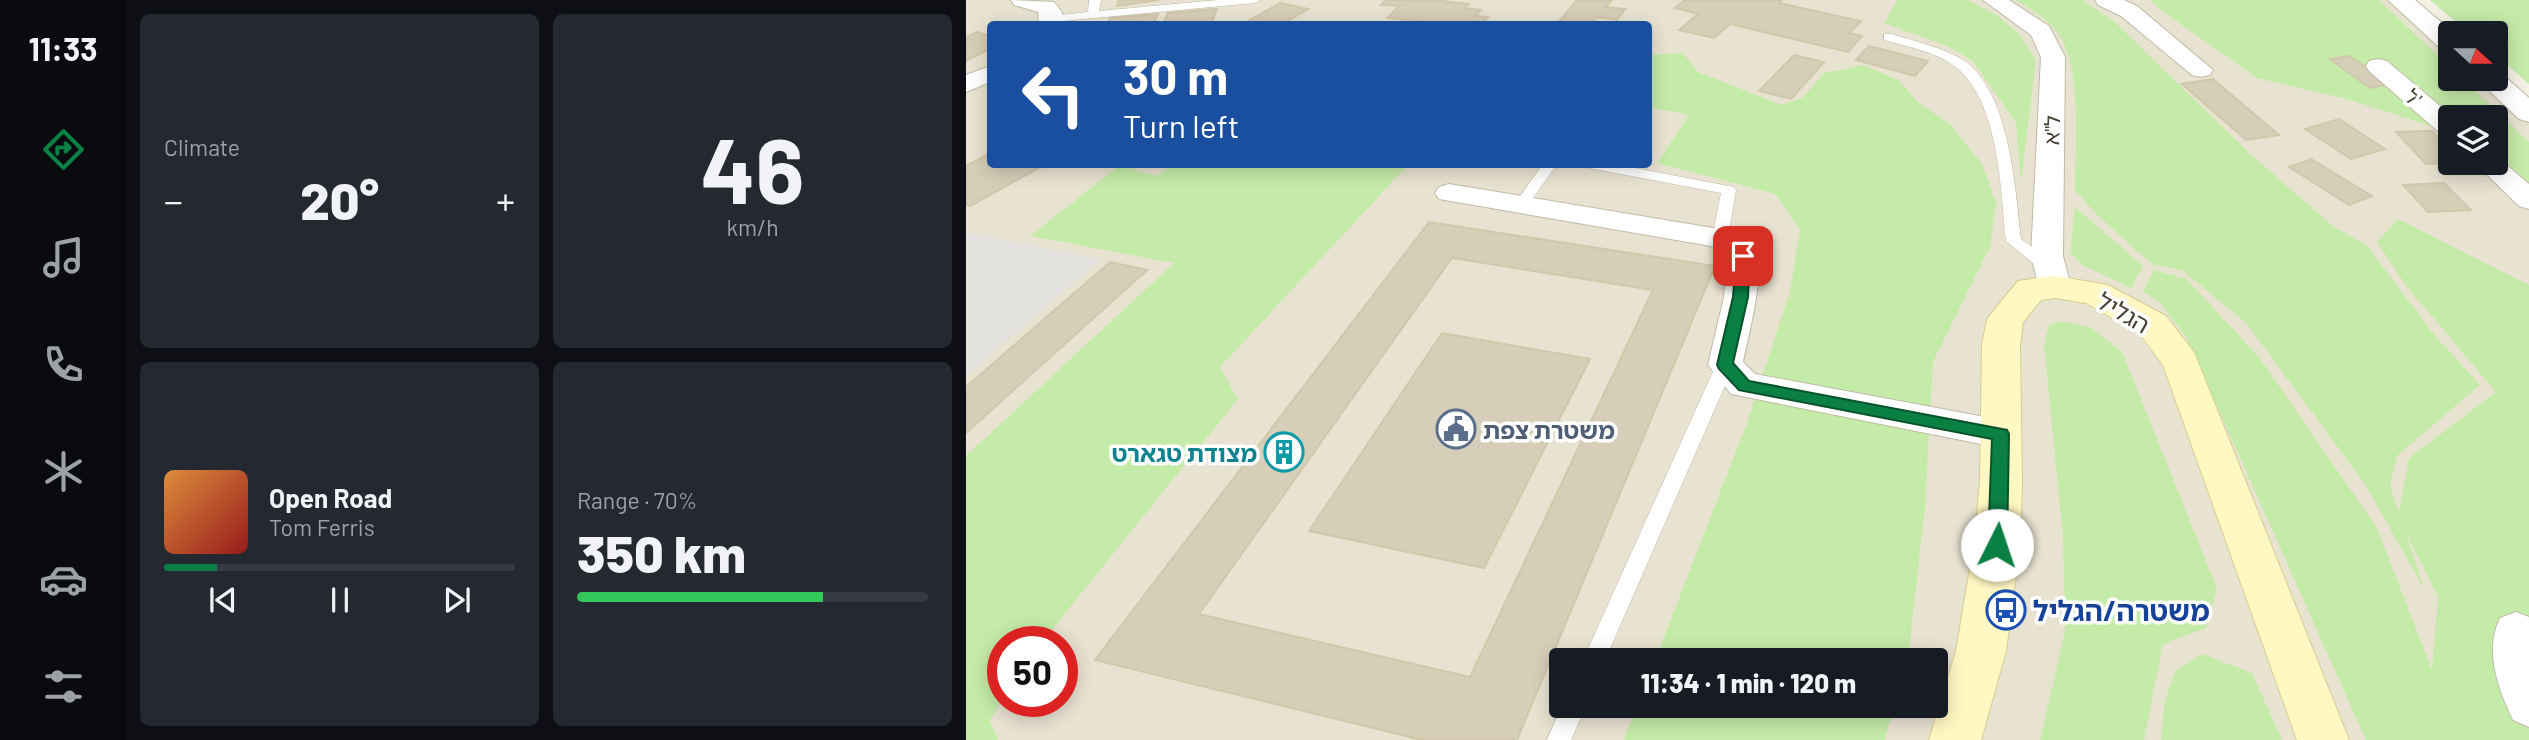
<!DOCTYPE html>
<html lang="en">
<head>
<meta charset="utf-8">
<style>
	body { margin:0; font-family:Barlow,"Noto Sans Hebrew",sans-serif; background:#242831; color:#f1f3f6; height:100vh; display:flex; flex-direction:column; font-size:26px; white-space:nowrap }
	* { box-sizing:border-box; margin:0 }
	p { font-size:23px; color:#9ea1a6 }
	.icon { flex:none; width:38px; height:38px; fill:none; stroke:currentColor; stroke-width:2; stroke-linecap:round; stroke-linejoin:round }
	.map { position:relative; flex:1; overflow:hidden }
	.side { display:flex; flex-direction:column; gap:14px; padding:14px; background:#0d0f14; width:840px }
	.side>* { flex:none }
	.top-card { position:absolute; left:21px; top:21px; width:665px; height:147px; border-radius:7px; box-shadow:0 4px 18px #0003; background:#1a4fa0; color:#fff; overflow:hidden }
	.needle { width:46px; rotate:111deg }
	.buttons { position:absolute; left:1472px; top:21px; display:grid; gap:14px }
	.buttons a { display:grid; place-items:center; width:70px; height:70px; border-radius:7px; background:#171b24; box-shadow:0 4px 18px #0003; font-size:35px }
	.speed { position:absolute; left:21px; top:626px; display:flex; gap:14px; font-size:35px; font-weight:700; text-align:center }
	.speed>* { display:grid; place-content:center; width:91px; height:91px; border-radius:50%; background:#171b24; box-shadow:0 4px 18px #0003; line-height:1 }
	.speed .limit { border:10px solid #d22; background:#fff; color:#111 }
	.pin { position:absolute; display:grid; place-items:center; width:60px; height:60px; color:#fff; margin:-30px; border-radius:14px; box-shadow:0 4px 10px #0006 }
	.me { position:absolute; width:77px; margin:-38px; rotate:4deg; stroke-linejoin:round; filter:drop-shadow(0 0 5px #0008) }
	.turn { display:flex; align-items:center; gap:24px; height:147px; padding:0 21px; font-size:32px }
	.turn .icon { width:91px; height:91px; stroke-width:2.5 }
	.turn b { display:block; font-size:49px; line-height:60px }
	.big { font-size:52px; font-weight:800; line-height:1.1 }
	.side .card { flex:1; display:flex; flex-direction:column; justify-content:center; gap:10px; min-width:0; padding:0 24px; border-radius:10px; background:#242831 }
	.side .dial { align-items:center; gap:0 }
	.dial b { font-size:91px; line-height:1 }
	.song { display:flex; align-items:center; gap:21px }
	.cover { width:84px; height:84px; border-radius:10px; background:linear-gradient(135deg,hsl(30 70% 55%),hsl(0 70% 35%)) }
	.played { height:7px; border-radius:4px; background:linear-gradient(90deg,#0b8043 15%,#363941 15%) }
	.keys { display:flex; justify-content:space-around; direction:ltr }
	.heat { display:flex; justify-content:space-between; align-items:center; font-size:38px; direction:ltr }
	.charge { height:10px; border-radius:5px; background:linear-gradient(90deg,#34c759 70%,#363941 0) }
	.side .tiles { flex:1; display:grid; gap:14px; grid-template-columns:repeat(2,1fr) }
	.trip { position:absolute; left:583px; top:648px; width:399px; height:70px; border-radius:7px; background:#171b24; box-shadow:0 4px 18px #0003; font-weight:800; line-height:70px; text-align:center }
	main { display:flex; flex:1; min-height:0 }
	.menu { display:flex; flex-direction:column; width:126px; justify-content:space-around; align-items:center; background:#090b0e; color:#9ea1a6 }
	.menu .icon { width:49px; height:49px }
	.menu .selected { color:#0b8043 }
	.menu b { font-size:32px; color:#f1f3f6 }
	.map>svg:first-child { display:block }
</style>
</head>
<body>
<main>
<nav class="menu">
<b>11:33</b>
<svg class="icon selected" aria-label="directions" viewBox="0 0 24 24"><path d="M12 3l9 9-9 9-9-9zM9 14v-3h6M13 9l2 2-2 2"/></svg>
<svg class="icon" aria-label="music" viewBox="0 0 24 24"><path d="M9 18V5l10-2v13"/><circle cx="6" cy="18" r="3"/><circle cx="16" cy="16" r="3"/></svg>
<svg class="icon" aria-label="phone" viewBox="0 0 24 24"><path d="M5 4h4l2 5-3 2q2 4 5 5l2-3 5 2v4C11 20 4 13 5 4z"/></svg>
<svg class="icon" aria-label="climate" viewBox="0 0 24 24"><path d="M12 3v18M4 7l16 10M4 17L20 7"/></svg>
<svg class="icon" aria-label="car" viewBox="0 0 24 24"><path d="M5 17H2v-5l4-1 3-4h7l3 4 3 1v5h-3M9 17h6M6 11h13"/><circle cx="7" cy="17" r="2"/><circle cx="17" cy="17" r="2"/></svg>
<svg class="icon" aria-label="filters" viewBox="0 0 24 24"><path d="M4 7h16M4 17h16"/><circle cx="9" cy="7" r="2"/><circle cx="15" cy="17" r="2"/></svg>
</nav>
<section class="side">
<div class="tiles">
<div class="card"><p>Climate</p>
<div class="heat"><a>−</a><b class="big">20°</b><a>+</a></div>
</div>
<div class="card dial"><b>46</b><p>km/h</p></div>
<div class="card">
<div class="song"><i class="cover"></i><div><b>Open Road</b><p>Tom Ferris</p></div></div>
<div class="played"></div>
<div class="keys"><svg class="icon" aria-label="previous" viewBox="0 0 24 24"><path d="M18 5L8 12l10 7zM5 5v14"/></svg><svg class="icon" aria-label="pause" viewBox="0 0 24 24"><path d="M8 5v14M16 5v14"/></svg><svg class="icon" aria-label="next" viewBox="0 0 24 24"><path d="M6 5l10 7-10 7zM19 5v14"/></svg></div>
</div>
<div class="card"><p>Range · 70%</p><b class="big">350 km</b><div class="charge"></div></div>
</div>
</section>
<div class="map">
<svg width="1563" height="740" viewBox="0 0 1563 740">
	<rect width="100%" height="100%" fill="#f3f0e4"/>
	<path fill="#e8e3d1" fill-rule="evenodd" d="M0,0H1447L1489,33H1484V79H1530V66L1563,97V740H0ZM24,24H682V164H24ZM1484,117H1530V163H1484ZM37,642H96V702H37ZM595,660H970V705H595Z"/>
	<path fill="#c5eba9" d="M932,0H1002L1030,15L1054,35L1070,60L1055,182L1050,123L1007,61L981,46L918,23Z
		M1049,0H1117L1149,22L1283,153L1367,226L1401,246L1470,337L1514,385L1431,456L1424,485L1433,513L1443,458L1530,392L1441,287L1411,242L1432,219L1563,285V740H1400L1220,337L1193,302L1177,292L1188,270L1220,279L1293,357L1411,528L1466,670L1472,597L1439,530L1458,589L1399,484L1280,323L1216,270L1187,265L1130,214L1109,190C1109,149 1116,73 1095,38C1085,21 1066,9 1049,0Z
		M1185,0H1413L1484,67V79H1497L1563,142V191L1528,163L1530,117H1484V132L1377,98L1291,78L1196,11Z
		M1464,0H1563V84L1530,55V33H1503Z
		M717,53L732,72L816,105L837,97L858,73L897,65L932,80L952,102L985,125L1016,164L1030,203L1024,247L967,362L959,506L942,660H689L779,428L824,292L834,229L809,194L691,163L723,115L683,107L682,55Z
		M209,164L442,165L254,367L272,399L76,642H37V697L24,721L32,740H0V456L208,263L64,236L154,165L190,176Z
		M1109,207L1177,266L1165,288L1116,265L1104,253Z
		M1097,321L1126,328L1156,352L1251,589L1240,628L1197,644L1178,740H1074L1099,631L1097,537L1078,344L1083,325Z
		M1236,654L1286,673L1316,740H1195L1198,705L1209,671Z
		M671,705H929L918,740H658Z"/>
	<path fill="#e3e1dd" d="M0,232L135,259L0,376Z"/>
	<path fill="#d6ceb8" stroke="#d1c7ab" stroke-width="2" fill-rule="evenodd" d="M153,0H193L151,6Z
		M420,0H466L503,4L499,8L515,10L510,16L522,17L516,24H484L421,18L433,6L415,5Z
		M611,0H646L640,7L659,9L651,20L630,17L625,24H591Z
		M719,0H816L813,3L895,21L884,33L896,36L882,52L764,24L748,38L713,30L732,14L709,8Z
		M314,3L342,9L317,24H277Z
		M251,9L245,24H197L202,13Z
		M192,14L187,24H141L144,18Z
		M11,32L24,36V49L0,61V37Z
		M903,46L962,61L949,76L890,60Z
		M828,55L858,62L825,99L793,91Z
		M1383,56L1425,84L1404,88L1364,59Z
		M1247,79L1313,135L1280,140L1216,84Z
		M1373,119L1419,149L1385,159L1339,129Z
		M1466,131L1484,150V163H1494L1460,164L1430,132Z
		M24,153V164H80L4,206L0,204V166Z
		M1345,159L1406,196L1383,205L1323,167Z
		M1478,183L1505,210L1462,212L1437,185Z
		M463,222L749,266L551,740H456L129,660ZM486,258L687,290L504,677L233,614Z
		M144,262L181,270L0,433V387Z
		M476,333L624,359L518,568L343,531Z"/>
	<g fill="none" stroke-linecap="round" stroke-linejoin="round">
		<g stroke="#bfbaa6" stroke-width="1">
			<path id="service" d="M123,0H135L133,11L252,0H294L288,3L86,22L80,19L86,16L122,12Z
				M918,34H926C950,42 976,47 997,60C1044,91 1049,188 1055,239L1090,264L1092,268L1090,272H1078L1040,241C1035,191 1033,104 992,69C973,52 942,47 918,40Z
				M577,164H591L560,208H550L548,205Z
				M616,164H648L768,187L770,190L762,238L754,243L746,238L755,193L623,168Z
				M759,359L768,365L639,660H617L750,365Z
				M596,705H620L605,740H581Z"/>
		</g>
		<g stroke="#bfbaa6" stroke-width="2">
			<path id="minor" d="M45,0L88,2L96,12V24H73L72,12L48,5Z
				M1017,0H1043L1083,26L1099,57L1097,256L1105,287L1100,294L1089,297L1078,294L1073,287L1065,256L1075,57L1065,35Z
				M1129,0H1158L1171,6L1247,70L1244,75L1235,77L1226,75L1155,16L1132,5Z
				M1412,59L1421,61L1487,117H1484V136L1475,134L1403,71L1400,66L1403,61Z
				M24,66V82L0,92V75Z
				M1530,156L1563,184V209L1553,206L1509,163H1530Z
				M483,184L765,231C773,237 785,244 790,253C800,268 781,342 777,362L789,374L1035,420L1048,424L1054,434L1048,444L1035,448L765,394L742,365L758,297L761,259L745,246L473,199L469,193L473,187Z
				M1550,612L1563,617V727L1547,720C1532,688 1518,652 1534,618Z"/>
		</g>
		<g stroke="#bfbaa6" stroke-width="2">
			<path id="tertiary" d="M1422,0H1449L1488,33H1484V51L1475,49Z
				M1530,72L1535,73L1563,98V122L1553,119L1511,79H1530Z"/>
		</g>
		<g stroke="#d6cd90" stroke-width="2">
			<path id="secondary" d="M1089,276L1142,285L1200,316L1228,352L1383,740H1331L1197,365L1174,334L1120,303L1089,298L1075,300L1057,322L1054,345L1056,482L1054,545L1040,651L1015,740H963L990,651L1008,545L1014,482L1016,345L1021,319L1052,281Z"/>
		</g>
		<use href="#service" fill="#fff" fill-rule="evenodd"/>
		<use href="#minor" fill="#fff" fill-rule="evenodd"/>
		<use href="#tertiary" fill="#fff" fill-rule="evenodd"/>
		<use href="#secondary" fill="#fff8c2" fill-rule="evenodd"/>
	</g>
	<path fill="#0b8043" stroke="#07532c" stroke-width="2" d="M777,252L784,256L782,297L767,363L783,381L1041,430L1043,434L1041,545L1038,550L1031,552L1025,550L1022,545L1026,439L778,391L773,390L753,369L751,365L767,297L770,256Z"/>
	<defs>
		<g id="civic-ring" transform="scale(2.0125)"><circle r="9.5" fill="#fff" stroke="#5c6f8a" stroke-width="1.5"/><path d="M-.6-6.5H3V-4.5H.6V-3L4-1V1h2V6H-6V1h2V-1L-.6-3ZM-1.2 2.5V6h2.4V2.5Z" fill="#5c6f8a"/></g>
		<g id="building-ring" transform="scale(2.0125)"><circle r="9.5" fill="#fff" stroke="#0f9aa8" stroke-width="1.5"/><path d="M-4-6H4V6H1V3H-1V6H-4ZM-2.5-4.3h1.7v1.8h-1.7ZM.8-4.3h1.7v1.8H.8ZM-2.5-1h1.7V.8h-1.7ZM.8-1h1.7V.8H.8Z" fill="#0f9aa8"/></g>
		<g id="bus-ring" transform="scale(2.0125)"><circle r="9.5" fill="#fff" stroke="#1a4fb4" stroke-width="1.5"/><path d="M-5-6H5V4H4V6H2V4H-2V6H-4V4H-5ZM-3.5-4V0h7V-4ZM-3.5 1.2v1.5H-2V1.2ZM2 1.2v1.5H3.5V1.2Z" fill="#1a4fb4"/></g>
	</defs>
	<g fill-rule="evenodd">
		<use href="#civic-ring" x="490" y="429"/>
		<use href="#building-ring" x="318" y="452"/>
		<use href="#bus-ring" x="1040" y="610"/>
	</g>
	<g text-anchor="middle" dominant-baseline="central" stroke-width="7" stroke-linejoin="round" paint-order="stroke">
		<g font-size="21" fill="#464133" stroke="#fff">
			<text transform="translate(1448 97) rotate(41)">ל'</text>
			<text transform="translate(1085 130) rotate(-88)">ל"א</text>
		</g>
		<g font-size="24" fill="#464133" stroke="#fff">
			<text transform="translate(1158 312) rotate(30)">הגליל</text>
		</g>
		<g font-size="24" font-weight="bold" fill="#4e5e75" stroke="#fff" text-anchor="start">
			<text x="517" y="429">משטרת צפת</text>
		</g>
		<g font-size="24" font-weight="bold" fill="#0d838f" stroke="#fff" text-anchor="end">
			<text x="291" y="452">מצודת טגארט</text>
		</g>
		<g font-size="28" font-weight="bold" fill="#164399" stroke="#fff" text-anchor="start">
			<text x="1067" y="610">משטרה/הגליל</text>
		</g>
	</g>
</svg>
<div class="buttons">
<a><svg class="needle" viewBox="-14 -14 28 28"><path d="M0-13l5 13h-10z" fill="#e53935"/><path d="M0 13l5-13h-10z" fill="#9ea1a6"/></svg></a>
<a><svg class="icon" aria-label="layers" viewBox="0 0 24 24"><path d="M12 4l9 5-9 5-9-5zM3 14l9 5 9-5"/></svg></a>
</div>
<div class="speed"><div class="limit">50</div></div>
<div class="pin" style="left:777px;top:256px;background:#d93025"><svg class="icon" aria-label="arrive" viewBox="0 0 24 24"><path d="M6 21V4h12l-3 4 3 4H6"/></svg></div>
<svg class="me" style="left:1031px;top:545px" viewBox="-20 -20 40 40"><circle r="19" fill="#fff"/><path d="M0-13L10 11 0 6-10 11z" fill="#0b8043"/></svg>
<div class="trip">11:34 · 1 min · 120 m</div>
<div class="top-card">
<div class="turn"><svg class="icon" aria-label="left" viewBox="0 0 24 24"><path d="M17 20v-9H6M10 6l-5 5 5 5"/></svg><div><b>30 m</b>Turn left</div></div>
</div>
</div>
</main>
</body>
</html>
